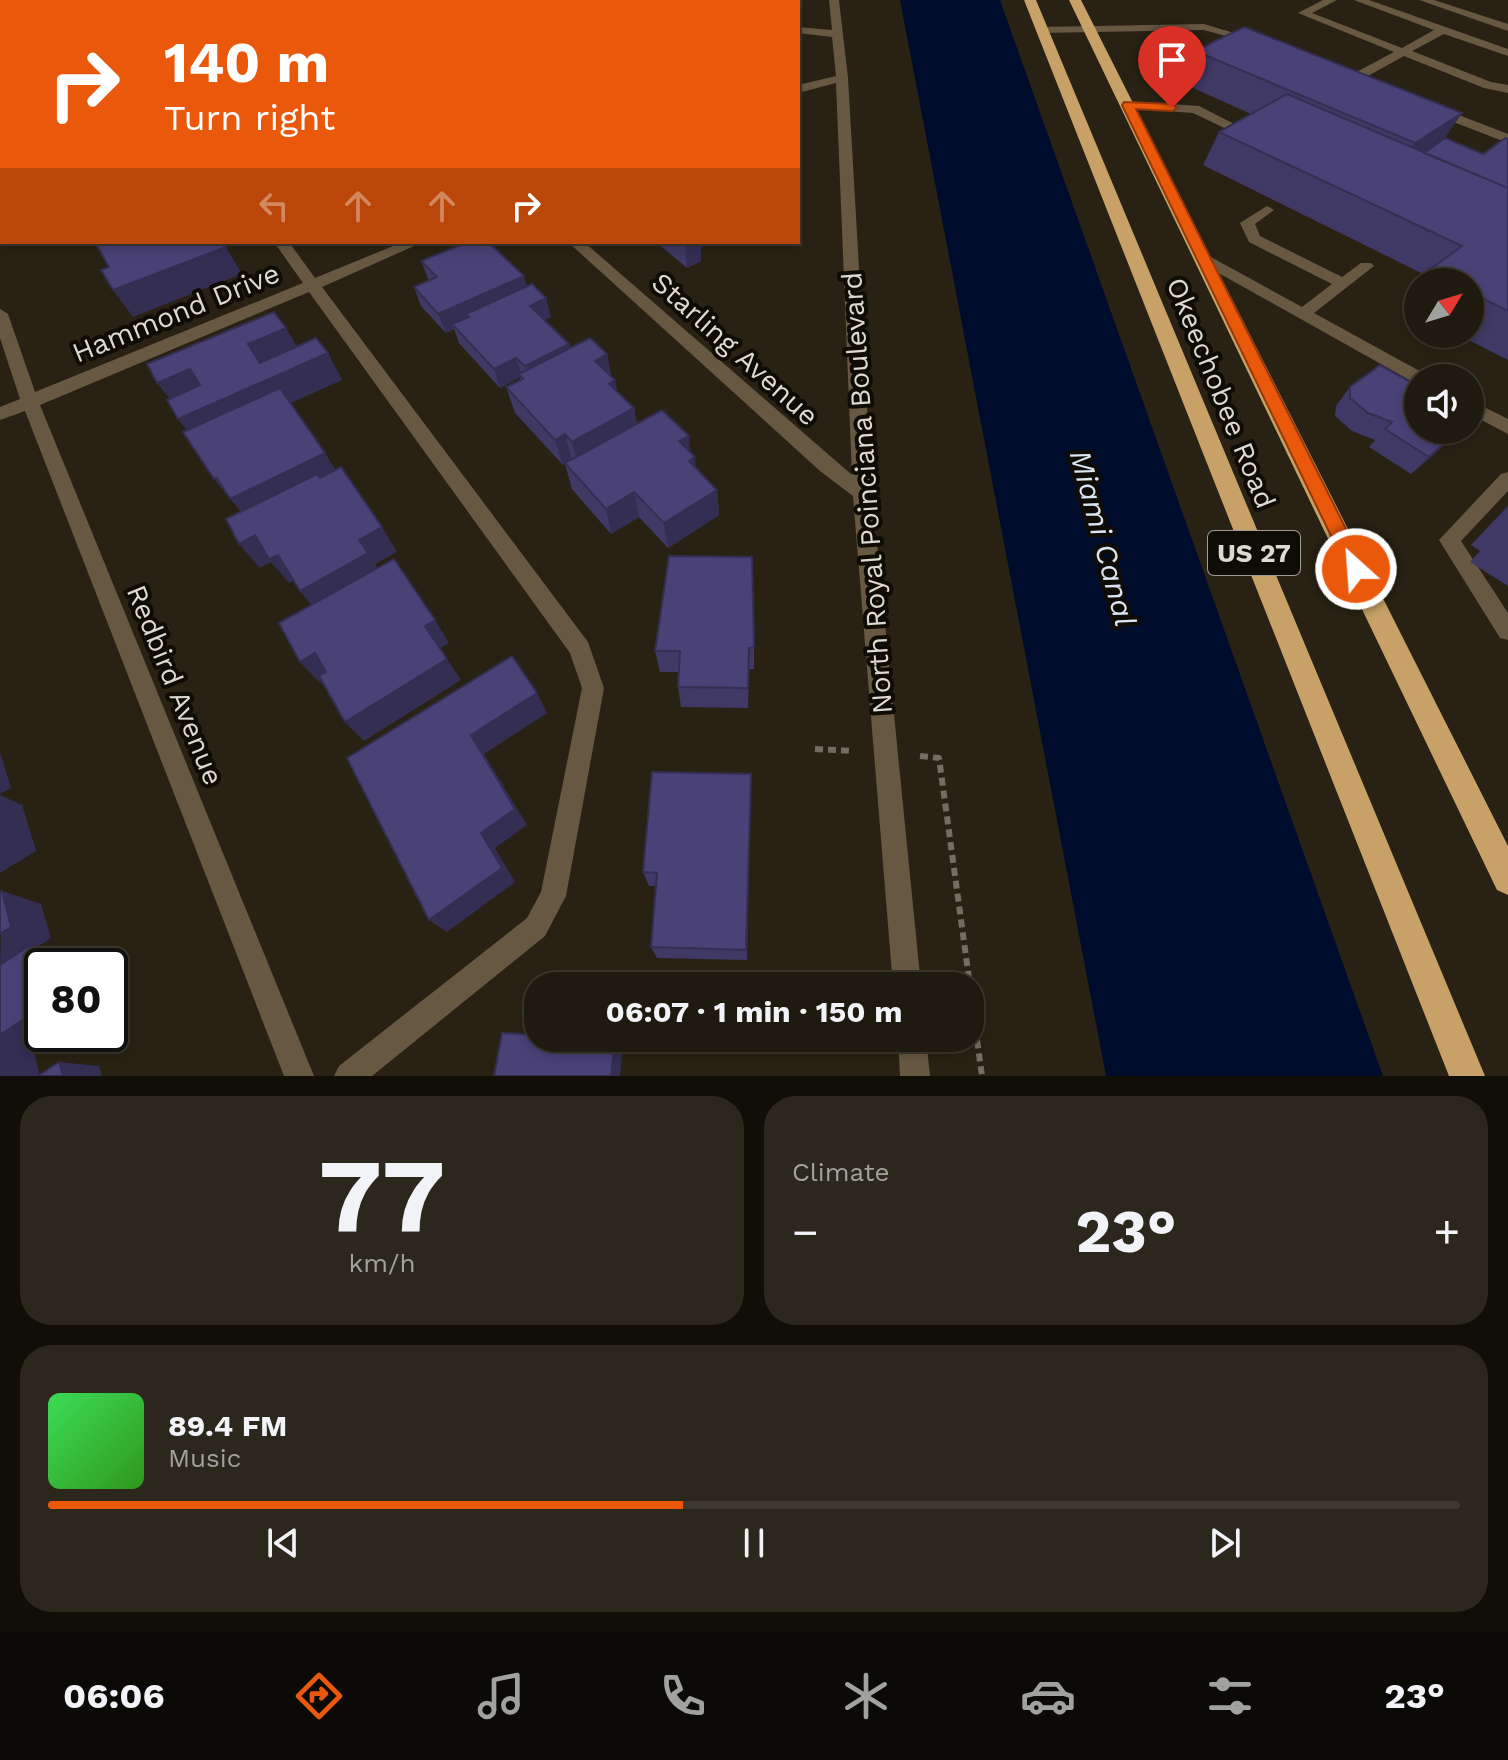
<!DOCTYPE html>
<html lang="en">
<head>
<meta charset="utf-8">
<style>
	body { margin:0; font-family:"Work Sans",sans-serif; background:#2c271d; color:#f1f3f6; height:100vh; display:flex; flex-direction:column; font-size:30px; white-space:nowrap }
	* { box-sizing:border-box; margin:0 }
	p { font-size:26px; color:#a1a19e }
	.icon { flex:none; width:44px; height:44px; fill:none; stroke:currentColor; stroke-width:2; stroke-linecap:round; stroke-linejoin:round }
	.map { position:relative; height:1076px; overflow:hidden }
	.panel { display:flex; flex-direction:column; gap:20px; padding:20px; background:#110e08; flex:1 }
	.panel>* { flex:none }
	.top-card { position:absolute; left:0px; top:0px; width:800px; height:244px; box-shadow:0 4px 12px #0003,0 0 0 2px #3c382f; background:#ea580c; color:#fff; overflow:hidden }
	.needle { width:52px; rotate:52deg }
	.fabs { position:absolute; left:1404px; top:268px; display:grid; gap:16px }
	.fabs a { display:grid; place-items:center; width:80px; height:80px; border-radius:50%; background:#1f1a0f; box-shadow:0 4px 12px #0003,0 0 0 2px #3c382f; font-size:40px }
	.speed { position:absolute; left:24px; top:948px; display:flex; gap:16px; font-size:40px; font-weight:700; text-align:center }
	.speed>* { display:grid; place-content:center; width:104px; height:104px; border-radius:50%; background:#1f1a0f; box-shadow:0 4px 12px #0003,0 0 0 2px #3c382f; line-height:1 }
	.speed .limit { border:4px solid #111; border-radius:12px; background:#fff; color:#111 }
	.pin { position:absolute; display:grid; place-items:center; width:68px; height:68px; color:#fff; margin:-82px -34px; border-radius:50% 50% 50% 0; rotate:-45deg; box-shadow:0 0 8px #0007 }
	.pin .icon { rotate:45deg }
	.me { position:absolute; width:88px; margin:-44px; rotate:334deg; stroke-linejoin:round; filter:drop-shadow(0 0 6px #0008) }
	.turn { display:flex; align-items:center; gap:28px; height:168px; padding:0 32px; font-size:36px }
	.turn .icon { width:104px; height:104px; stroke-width:2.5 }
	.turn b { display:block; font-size:56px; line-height:68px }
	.lanes { display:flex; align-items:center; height:76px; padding:0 32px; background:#0003; justify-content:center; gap:40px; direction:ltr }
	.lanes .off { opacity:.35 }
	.big { font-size:60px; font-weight:700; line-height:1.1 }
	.panel .card { flex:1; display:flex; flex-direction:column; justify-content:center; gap:12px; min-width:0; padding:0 28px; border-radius:32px; background:#2c271d }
	.panel .dial { align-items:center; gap:0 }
	.dial b { font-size:104px; line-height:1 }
	.song { display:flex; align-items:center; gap:24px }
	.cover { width:96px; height:96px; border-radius:12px; background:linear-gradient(135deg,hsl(130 70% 55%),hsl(110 70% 35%)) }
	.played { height:8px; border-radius:4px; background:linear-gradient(90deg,#ea580c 45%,#3c382f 45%) }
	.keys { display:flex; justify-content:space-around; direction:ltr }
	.heat { display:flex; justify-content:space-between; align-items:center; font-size:44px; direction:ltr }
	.panel .tiles { flex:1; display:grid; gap:20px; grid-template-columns:1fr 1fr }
	.card:last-child { grid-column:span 2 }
	.trip { position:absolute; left:524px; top:972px; width:460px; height:80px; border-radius:32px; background:#1f1a0f; box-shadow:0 4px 12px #0003,0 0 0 2px #3c382f; font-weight:700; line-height:80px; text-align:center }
	.dock { display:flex; height:128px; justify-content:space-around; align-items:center; background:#0c0a06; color:#a1a19e }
	.dock .icon { width:56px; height:56px }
	.dock .selected { color:#ea580c }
	.dock b { font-size:36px; color:#f1f3f6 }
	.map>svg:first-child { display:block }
</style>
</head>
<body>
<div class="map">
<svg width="1508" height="1076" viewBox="0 0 1508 1076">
	<rect width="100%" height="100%" fill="#292214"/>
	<path fill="#000c2b" d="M900,0H1000L1383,1076H1106Z"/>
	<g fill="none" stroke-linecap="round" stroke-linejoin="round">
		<path stroke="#746d62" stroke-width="6" stroke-dasharray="8 5" stroke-linecap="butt" d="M815,749L854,751
			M920,756L939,758L970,986
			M970,989L982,1076"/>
		<path fill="#675842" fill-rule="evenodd" d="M96,0H107L108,2H97Z
			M307,0H318L319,2H308Z
			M519,0H531L532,2H520Z
			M731,0H743L744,2H732Z
			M829,0H839L848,78L872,493L921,986H893L853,496L820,471L568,242H584L852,475L836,83L798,93V85L836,76L832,37L798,33V27L832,30Z
			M1323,0H1337L1312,13L1402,48L1434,30L1354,0H1369L1508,49V56L1444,34L1412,51L1491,82L1508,85V93L1484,88L1404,56L1357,82H1349V76L1394,52L1298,13Z
			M1419,0H1434L1508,24V31Z
			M1204,24L1264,42L1258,45L1204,30L1041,33L1035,30L1041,27Z
			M1128,101L1199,106L1250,132L1239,135L1193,113L1124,108L1122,105Z
			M1430,107H1438L1508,134V143L1430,113Z
			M1267,206L1274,210L1255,224L1260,236L1342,277L1361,263H1371L1374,266L1314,313L1425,374L1428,378H1418V384L1413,382L1199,262V256H1209L1302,307L1332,284L1249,242L1240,223Z
			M274,242H289L315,278L403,242H423L322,287L588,642L604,688L566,896L545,936L372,1076H334L339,1066L527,918L541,892L582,688L570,653L309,292L40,405L314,1076H284L25,411L0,420V407L20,399L0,338V309L8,314L35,392L303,283Z
			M1470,400L1508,419V434L1470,414Z
			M1508,472V491L1461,541L1508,613V640L1500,638L1439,540L1501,474Z
			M898,1038H926L930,1076H900Z"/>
		<path fill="#c7a167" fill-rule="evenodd" d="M1024,0H1036L1485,1076H1449Z
			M1069,0H1081L1508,846V895L1497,890Z"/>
	</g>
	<path fill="#403865" d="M381,0H463L466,2H383Z
		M595,0H676L698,2H595Z
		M1195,51L1462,113L1444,139L1483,154L1508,139V360L1457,334H1470V282H1420L1425,275L1203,165L1219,132L1251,114L1182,83Z
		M656,242H713L701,247V261L687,268Z
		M421,261L527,286L551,317L544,320L569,344L570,348L607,354L611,376L617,392L634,408L637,424L691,453L696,469L717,490L719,515L668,548L639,517L611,534L572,489L565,464L563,465L515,413L506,387L520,380V377L500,388L459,343L454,329L446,333L421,306L414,287L429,281Z
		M1418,284V314L1402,305Z
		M1350,387L1455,436L1411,474L1369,447L1375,440L1352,431L1335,416L1336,406Z
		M1508,506V586L1470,562L1480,551L1471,545Z
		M754,647V669H749L748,708L681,707L678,687L679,672H660L655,651Z
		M751,774L747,960L657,958L651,947L656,886H649L643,872Z"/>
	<path fill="#342e53" d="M33,0H51L52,2H28Z
		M166,0H235L179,2H167Z
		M409,0H446L447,2H410Z
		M661,0H676V2H655Z
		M0,59H2V72L0,69Z
		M1462,113L1439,146L1393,177L1415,143Z
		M685,242H713L701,247V261L687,268Z
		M226,247L242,274L133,317L113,290Z
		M524,276L529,294L469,317L466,314L469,322L452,324L454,329L446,333L438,314Z
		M546,298L551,317L535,325L530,306Z
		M286,328L302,355L265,371L248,344Z
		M569,344L574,363L530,385L525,366Z
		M328,353L342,380L198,445L178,419Z
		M607,354L612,381L595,361Z
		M516,358L522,376L519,374L520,377L500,388L494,369Z
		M190,369L210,396L178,409L157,383Z
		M615,380L620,407L609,384Z
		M634,408L638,434L579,468L572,442Z
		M1459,430H1461L1411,474L1429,457Z
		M565,434L572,460L563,465L555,440Z
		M689,436L691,460L695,457L697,483L679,441Z
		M325,453L341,479L251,524L214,479Z
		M717,490L719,515L668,548L664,523Z
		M634,492L639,517L611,534L606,509Z
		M382,527L397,552L375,564L384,577L319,614L300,591L359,540Z
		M255,535L278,555L298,579L289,583L271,562L260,568L239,544Z
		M435,620L449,643L440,648L425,626Z
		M315,653L334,675L320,683L300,662Z
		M447,659L461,680L364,741L345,722Z
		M537,693L547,713L484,754L527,825L495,848L515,882L447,932L429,920L481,833L471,735Z
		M0,752L11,788L0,794Z
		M0,795L22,805L36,851L0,873Z
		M2,891L41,904L51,938L36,948L68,957L71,966H42V997L0,971Z
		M42,1007V1034H53L33,1048L40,1076H0V1035Z
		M615,1038H624L620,1076H611Z
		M59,1062L99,1066L102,1076H63Z"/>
	<path fill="#4a4176" stroke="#342e53" stroke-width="2" d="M0,0H36L28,2H2V8L0,9Z
		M179,0H242L244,2H180Z
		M428,0H463L466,2H421Z
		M613,0H661L655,2H616Z
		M678,0H694L698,2H672Z
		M2,13V29L0,25V14Z
		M1244,27L1462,113L1415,143L1195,51Z
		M2,46V59H0V47Z
		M1287,94L1508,188V311L1470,292V282H1450L1428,271L1462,246L1219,132Z
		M1445,138L1483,154L1505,138L1508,139V188L1424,153Z
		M102,242H223L226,247L113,290L101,270L109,267L96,244Z
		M468,242H488L524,276L438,314L414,287L437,277L421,261Z
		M532,284L546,298L530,306L569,344L525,366L516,358L494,369L452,324L469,317L466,314Z
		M274,312L286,328L248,344L260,363L316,338L328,353L178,419L167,400L200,385L190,369L157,383L147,364Z
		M590,338L607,354L595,361L615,380L609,384L634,408L572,442L565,434L555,440L506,387L523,379L519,374Z
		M1380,365L1418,386V430H1459L1429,457L1385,429L1392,422L1368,413L1350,398V387Z
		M280,388L325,453L230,499L217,478L214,479L183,432Z
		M662,410L689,436L679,441L695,457L689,461L717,490L664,523L634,492L606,509L565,463Z
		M341,467L382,527L359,540L368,553L300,591L278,555L269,559L255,535L239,544L226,519L317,474L320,478Z
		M669,556L752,557L754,647L749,648L748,688L678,687L680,651H655Z
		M394,559L435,620L425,626L447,659L345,722L319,676L326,672L315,653L300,662L279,623Z
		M512,656L537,693L471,735L515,809L481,833L502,868L429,920L347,758Z
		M652,772L751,774L746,950L651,947L657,873L643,872Z
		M2,891L11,927L0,934V892Z
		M29,946L42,997V1007L0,1035V965Z
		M502,1033L538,1035V1038H615L611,1076H494Z
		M59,1062L63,1076H38Z"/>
	<path fill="#ea580c" stroke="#983908" stroke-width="2" d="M1124,102L1172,104L1177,108L1172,111L1136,109L1366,569L1363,575H1350L1122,105Z"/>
	<g text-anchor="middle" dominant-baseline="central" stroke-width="8" stroke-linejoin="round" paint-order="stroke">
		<rect fill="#0f0c06" stroke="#a09c94" stroke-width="2" x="1208" y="531" width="92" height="44" rx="6"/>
		<g font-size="26" font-weight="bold" fill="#ded9d1">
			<text x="1254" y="553">US 27</text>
		</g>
		<g font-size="28" fill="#ded9d1" stroke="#0f0c06">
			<text transform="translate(176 313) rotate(-22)">Hammond Drive</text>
			<text transform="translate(735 349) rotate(42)">Starling Avenue</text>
			<text transform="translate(1221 393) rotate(68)">Okeechobee Road</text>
			<text transform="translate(867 493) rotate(-94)">North Royal Poinciana Boulevard</text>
			<text transform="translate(175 685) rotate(68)">Redbird Avenue</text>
		</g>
		<g font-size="30" font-style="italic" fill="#dae5f4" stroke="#0f0c06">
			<text transform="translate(1103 538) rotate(75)">Miami Canal</text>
		</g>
	</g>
</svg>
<div class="fabs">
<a><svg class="needle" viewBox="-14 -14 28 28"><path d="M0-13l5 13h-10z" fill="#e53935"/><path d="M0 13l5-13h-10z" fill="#a1a19e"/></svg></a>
<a><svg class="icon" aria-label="sound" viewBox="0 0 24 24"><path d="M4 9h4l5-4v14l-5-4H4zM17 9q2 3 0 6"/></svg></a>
</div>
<div class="speed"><div class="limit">80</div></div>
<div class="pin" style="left:1172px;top:108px;background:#d93025"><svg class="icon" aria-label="arrive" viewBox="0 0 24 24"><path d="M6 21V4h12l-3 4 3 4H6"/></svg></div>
<svg class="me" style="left:1356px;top:569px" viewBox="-20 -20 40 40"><circle r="17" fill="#ea580c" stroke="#fff" stroke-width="3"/><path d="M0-11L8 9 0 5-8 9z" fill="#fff"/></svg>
<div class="trip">06:07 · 1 min · 150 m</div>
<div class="top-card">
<div class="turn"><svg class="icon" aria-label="right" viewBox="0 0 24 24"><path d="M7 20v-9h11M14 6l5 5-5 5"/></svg><div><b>140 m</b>Turn right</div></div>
<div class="lanes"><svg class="icon off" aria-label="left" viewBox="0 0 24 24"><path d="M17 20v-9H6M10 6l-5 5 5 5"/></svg><svg class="icon off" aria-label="ahead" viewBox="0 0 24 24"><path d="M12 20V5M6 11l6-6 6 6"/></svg><svg class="icon off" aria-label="ahead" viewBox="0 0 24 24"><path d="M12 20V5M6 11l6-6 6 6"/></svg><svg class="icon" aria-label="right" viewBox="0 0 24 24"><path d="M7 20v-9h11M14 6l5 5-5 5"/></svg></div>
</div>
</div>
<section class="panel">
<div class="tiles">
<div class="card dial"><b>77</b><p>km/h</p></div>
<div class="card"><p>Climate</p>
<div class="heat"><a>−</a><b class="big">23°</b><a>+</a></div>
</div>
<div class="card">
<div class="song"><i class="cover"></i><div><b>89.4 FM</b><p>Music</p></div></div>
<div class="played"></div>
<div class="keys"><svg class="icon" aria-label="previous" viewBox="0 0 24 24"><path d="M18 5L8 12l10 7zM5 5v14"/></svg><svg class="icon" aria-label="pause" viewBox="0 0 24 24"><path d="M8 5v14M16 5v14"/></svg><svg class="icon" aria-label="next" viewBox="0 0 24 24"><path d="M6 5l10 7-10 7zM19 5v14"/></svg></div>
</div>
</div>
</section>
<nav class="dock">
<b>06:06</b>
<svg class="icon selected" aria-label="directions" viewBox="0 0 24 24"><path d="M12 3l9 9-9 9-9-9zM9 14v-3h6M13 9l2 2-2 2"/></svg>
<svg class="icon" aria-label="music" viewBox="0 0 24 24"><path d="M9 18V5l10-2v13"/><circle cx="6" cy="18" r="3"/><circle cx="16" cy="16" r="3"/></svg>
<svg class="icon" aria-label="phone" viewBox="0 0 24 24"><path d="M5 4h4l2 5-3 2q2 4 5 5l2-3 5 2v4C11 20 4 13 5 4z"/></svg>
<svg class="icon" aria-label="climate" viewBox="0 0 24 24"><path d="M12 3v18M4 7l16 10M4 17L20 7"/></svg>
<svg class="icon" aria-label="car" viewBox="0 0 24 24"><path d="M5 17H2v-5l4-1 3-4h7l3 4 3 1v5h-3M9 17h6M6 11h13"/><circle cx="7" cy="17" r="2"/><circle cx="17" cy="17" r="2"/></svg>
<svg class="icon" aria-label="filters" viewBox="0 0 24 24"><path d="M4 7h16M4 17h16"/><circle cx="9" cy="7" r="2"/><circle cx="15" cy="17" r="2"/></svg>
<b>23°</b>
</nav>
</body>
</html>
